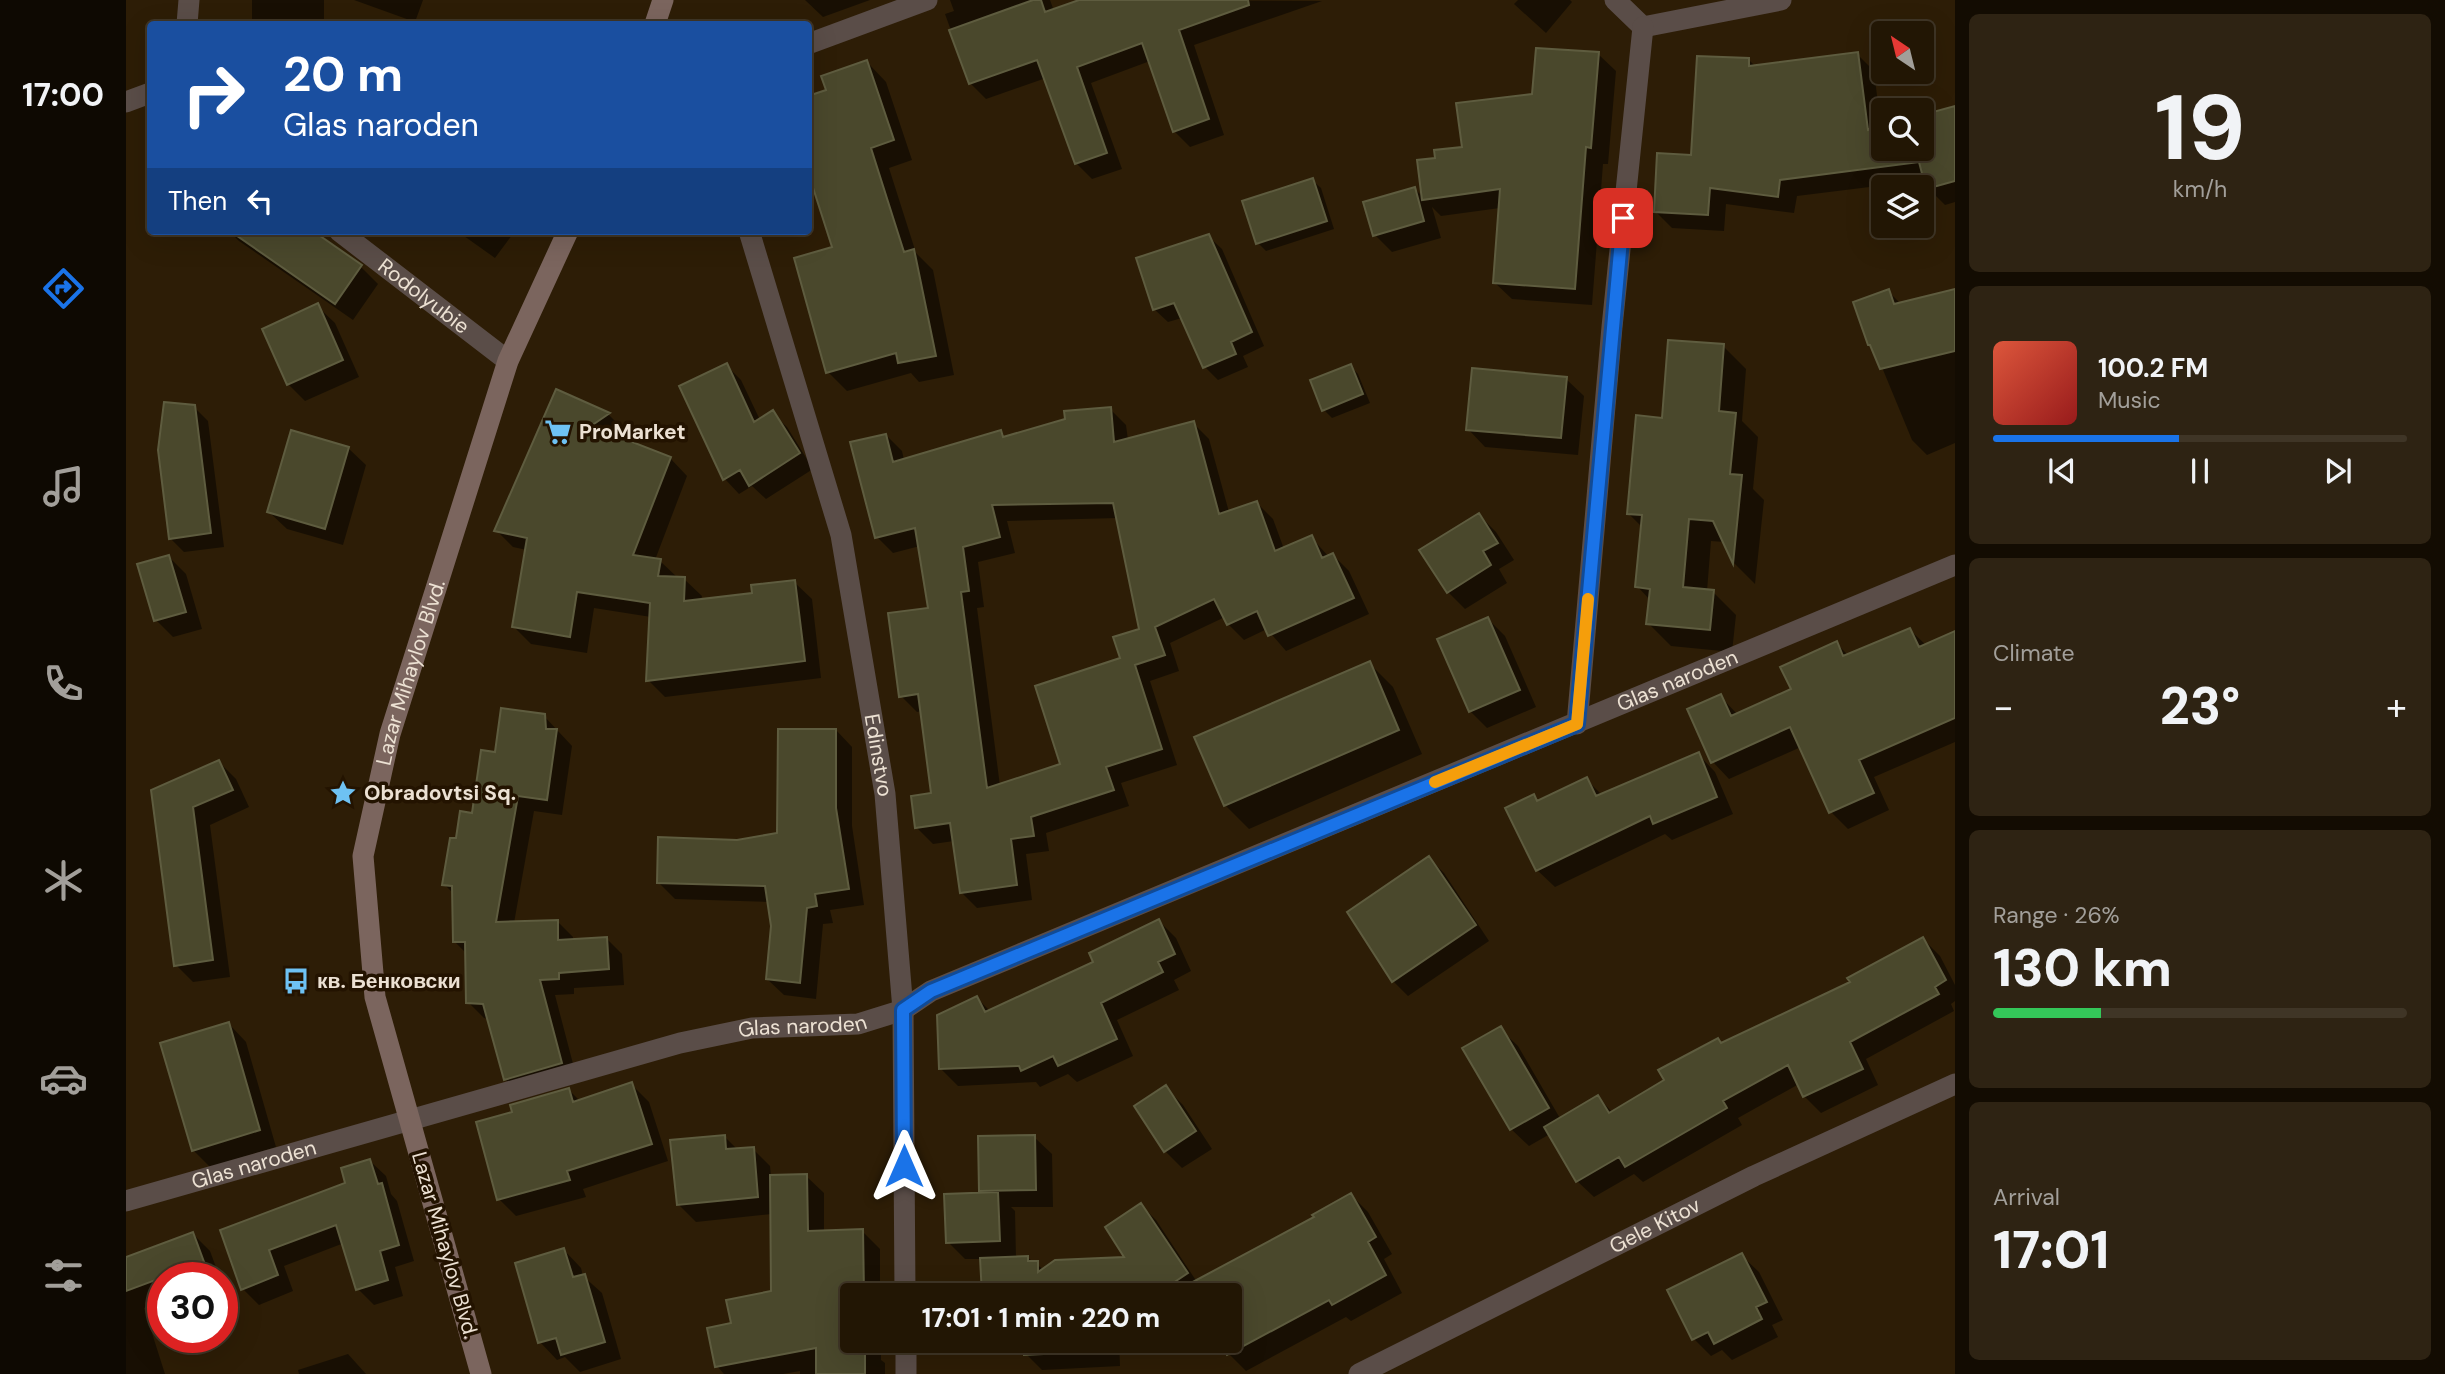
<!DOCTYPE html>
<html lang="en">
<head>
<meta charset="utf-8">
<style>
	body { margin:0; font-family:"DM Sans",sans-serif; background:#2e2313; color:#f1f3f6; height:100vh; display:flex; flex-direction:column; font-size:26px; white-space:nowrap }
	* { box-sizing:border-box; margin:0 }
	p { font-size:23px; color:#a29f9a }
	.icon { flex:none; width:38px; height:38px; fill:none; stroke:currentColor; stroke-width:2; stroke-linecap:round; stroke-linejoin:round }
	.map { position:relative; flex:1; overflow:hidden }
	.sheet { display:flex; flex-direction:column; gap:14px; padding:14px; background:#130c02; width:490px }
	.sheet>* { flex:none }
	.hud { position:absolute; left:21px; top:21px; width:665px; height:214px; border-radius:7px; box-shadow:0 7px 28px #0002,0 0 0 2px #3f3526; background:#1a4fa0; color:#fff; overflow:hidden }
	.needle { width:46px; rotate:325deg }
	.tools { position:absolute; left:1745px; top:21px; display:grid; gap:14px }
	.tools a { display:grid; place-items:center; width:63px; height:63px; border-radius:7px; background:#221604; box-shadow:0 7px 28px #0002,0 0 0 2px #3f3526; font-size:35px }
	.speed { position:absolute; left:21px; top:1262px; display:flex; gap:14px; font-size:35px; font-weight:700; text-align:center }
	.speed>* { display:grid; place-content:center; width:91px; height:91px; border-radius:50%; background:#221604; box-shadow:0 7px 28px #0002,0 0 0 2px #3f3526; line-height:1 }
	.speed .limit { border:10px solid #d22; background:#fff; color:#111 }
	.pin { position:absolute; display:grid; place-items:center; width:60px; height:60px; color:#fff; margin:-30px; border-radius:14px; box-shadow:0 4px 10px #0006 }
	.me { position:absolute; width:77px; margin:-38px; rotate:0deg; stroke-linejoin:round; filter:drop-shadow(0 0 5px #0008) }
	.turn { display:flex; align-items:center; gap:24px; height:147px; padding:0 21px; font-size:32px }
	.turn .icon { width:91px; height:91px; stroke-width:2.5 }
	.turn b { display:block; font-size:49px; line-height:60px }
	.then { display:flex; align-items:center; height:66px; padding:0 21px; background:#0003; gap:14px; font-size:26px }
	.big { font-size:52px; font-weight:800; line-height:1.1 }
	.sheet .widget { flex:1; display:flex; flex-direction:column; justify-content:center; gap:10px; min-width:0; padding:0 24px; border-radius:10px; background:#2e2313 }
	.sheet .dial { align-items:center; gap:0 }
	.dial b { font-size:91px; line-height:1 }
	.song { display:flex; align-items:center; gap:21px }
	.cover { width:84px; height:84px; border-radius:10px; background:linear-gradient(135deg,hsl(10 70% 55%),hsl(0 70% 35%)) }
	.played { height:7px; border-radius:4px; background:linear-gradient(90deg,#1a73e8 45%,#3f3526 45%) }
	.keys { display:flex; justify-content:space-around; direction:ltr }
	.heat { display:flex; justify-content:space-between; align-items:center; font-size:38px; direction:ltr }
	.charge { height:10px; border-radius:5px; background:linear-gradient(90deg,#34c759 26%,#3f3526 0) }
	.trip { position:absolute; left:714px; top:1283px; width:402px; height:70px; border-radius:7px; background:#221604; box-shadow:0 7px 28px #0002,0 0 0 2px #3f3526; font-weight:800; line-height:70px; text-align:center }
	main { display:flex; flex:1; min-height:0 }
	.tab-bar { display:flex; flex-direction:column; width:126px; justify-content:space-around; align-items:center; background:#0e0902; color:#a29f9a }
	.tab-bar .icon { width:49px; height:49px }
	.tab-bar .active { color:#1a73e8 }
	.tab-bar b { font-size:32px; color:#f1f3f6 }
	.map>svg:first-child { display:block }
</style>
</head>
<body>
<main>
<nav class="tab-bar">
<b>17:00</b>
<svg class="icon active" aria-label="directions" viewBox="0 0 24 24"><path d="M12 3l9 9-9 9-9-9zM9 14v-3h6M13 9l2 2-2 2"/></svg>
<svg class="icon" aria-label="music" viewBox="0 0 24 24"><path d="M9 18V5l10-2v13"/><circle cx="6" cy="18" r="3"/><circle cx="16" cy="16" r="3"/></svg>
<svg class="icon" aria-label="phone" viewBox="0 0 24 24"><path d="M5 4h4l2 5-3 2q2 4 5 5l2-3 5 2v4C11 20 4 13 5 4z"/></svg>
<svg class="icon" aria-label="climate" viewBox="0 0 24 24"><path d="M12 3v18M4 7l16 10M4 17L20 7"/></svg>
<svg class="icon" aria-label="car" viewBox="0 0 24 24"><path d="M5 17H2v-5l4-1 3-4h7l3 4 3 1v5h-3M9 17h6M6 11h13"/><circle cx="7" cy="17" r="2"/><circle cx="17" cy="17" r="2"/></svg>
<svg class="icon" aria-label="filters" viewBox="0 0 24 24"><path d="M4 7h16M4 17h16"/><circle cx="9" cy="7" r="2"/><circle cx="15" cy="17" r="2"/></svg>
</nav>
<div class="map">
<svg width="1829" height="1374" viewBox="0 0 1829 1374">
	<rect width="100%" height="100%" fill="#2d1d06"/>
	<path fill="#0007" fill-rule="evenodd" d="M126,0H198V24H126Z
		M228,0H297L289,22Z
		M679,0H744L697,17Z
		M824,0H924L928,11L958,0L1196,1L1068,45L1098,135L1064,147L1048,131L1024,61L965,83L996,169L966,179L950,163L920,78L860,99L844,83L819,14L828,11Z
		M1392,0H1444L1446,2L1420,33L1388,4Z
		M1472,54L1490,71L1482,164H1477L1466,305L1386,299L1368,282L1374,208L1315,216L1306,207L1315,238L1266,252L1249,235L1289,189L1298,198L1311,160L1338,148L1407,96Z
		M1731,54L1748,71L1755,128H1757V149H1796V117L1829,108V202L1819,205L1802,188L1800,180L1671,196L1668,213L1600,204L1598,231L1546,228L1529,211L1567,157L1623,60L1630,67Z
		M741,62L760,82L786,160L763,168L790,253L807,270L828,375L793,382L785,373L721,391L702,372L709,248L689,186L682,180V98L702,91Z
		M1186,180L1195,188L1208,229L1140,251L1132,243Z
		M103,231H184L235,267L252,284L227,320L113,241Z
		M331,231H389L369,258Z
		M1082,236L1096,249L1138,346L1117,356L1122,367L1092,380L1079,367L1056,318L1042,322L1028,309Z
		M1762,291L1775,304L1829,291V443L1801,455L1786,440L1748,348Z
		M191,306L209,323L233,377L179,401L162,384Z
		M1597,346L1620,369L1616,421L1632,437L1627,489L1638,500L1629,584L1608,563L1598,542L1585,541L1581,591L1587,592L1610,615L1606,652L1545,646L1522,623L1524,600L1511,586L1516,527L1502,513L1538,420Z
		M600,365L615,380L634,420L646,413L661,427L687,469L640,499L626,486L613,494L599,479L555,387Z
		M1224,366L1232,374L1244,403L1206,418L1198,410Z
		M1440,379L1458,396L1452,455L1359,447L1342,429Z
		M431,391L483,415L499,431L490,438L544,458L561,476L529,560L534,561L552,578L558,579L576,596L575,601L628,594L668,582L686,599L695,678L539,697L522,680L525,617L468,608L461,653L405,644L388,627L401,550L387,547L370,530Z
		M68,407L82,421L98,547L58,552L44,538Z
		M984,409L1000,425L1002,440L1067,423L1083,439L1103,512L1131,503L1147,519L1158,549L1185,537L1203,557L1207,555L1223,571L1243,614L1160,651L1141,629L1118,640L1102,624L1099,617L1044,643L1053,671L1024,681L1051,765L995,783L1003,806L920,833L923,851L900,854L906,900L851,908L835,892L828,841L807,844L791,828L807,795L796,711L791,712L775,696L804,609L794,546L767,553L751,537L760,435L776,451L778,460L874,432L880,438ZM992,518L1015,630L936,765L874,786L851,608L858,607L852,562L889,553L881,521Z
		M222,448L240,465L217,545L161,529L143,512Z
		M1353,515L1370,532L1388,560L1373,569L1381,583L1339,609L1322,592Z
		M43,557L60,574L76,629L47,637L30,620Z
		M1362,619L1379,636L1410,707L1361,728L1344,711Z
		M1784,630L1800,645L1829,633V742L1748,777L1763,810L1722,829L1705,812L1675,747L1603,779L1587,762L1594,696L1612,715L1667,690L1710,643L1723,656Z
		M1243,663L1267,687L1296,754L1123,829L1099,805Z
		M418,716L446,746L436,815L408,811L388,923L431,921L447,937V941L480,938L496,954L498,985L448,988V994L429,995L451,1079L395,1095L379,1079L363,1019L358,1018L342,1002L341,954L329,942L328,894L318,884L332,840L348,815L371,754Z
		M710,730L726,747V826L738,905L704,910L707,923L697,924L690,999L658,995L641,979L647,926L643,902L549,899L532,882L611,841L653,835Z
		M1572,754L1589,772L1607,814L1546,840L1539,834L1429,887L1411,870L1407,796L1414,802L1461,780L1476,795Z
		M93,762L110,779L123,807L84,825L104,977L67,982L50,965L27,791Z
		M1303,858L1318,873L1363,941L1282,996L1267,981Z
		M1033,921L1050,938L1065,971L1048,980L1053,990L991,1020L1007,1056L951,1082L942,1074L914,1087L910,1082L832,1086L815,1069L851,998L864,1011L970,963Z
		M1797,939L1814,956L1829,985V1001L1825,1004L1828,1011L1740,1059L1752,1085L1695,1113L1678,1096L1673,1084L1612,1118L1616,1125L1517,1182L1508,1174L1468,1197L1451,1181L1424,1134L1403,1146L1385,1129L1374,1029L1392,1046L1435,1120L1472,1097L1487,1113L1540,1080L1592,1040L1596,1044L1726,983Z
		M103,1024L120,1042L150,1147L84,1167L67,1150Z
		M505,1084L523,1102L542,1161L457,1189L460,1197L390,1216L373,1199L388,1114L443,1090L454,1101Z
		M1039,1087L1057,1105L1086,1149L1056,1168L1039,1151Z
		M599,1137L612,1150L627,1149L644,1166L645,1176H680L698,1193V1232L736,1231L754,1249V1295H726V1340H755V1360L759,1363V1374H674V1371L657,1374H598L591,1366L607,1324L647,1292L646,1214L570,1222L552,1204Z
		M908,1137L926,1154L927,1207H885L889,1211L890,1258L901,1257L918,1270L990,1295H857L856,1259H839L822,1242L859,1194L855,1190Z
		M244,1161L260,1176L265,1194L271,1201L288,1261L269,1267L277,1296L248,1305L232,1289L218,1243L158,1266L167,1291L133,1305L117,1289L96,1231L221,1184Z
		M1225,1195L1242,1212L1266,1254L1258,1259L1276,1293L1225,1321L1220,1317L1120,1371L1102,1353L1104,1295H1071L1070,1293L1067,1295H1025L1015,1205L1030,1220L1071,1282L1190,1218Z
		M67,1234L84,1251L94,1278H37V1301L18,1308L39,1374H0V1258Z
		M438,1250L455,1268L457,1276L476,1293L495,1359L454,1372L439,1357L431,1360L414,1342Z
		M1615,1255L1633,1272L1657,1320L1646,1325L1652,1337L1606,1360L1596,1350L1585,1356L1568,1339L1544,1291Z
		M866,1340H993L994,1366L916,1370L900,1354V1348L875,1350Z
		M222,1354L240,1374H173L172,1370Z"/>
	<path fill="#4a482c" stroke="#5e5c3f" stroke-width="2" fill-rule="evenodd" d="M907,0H915L919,12L953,0H1122L1123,5L1053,30L1083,119L1047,132L1016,43L951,67L981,153L949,164L911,60L843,84L823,30Z
		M1410,48L1473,52L1465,148L1460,147L1449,289L1367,283L1374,189L1296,200L1291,160L1309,158L1308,150L1336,147L1330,103L1406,94Z
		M1732,52L1742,130L1757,126V149H1796V115L1829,106V181L1800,189L1793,162L1654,180L1652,197L1584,188L1582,215L1528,212L1531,153L1565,155L1571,56L1623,58V66Z
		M741,60L768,140L745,148L778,252L788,249L810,356L772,363L770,353L700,373L668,258L706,247L682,172V96L700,90L695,76Z
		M1187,178L1201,221L1130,244L1116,201Z
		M1289,187L1298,221L1247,236L1237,202Z
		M104,231H187L236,265L209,304Z
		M1083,234L1126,332L1105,342L1110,354L1077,368L1048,303L1027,310L1010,258Z
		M1763,289L1768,304L1829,289V351L1754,369L1744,345H1742L1727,302Z
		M192,303L217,360L161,385L136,329Z
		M1542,340L1598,344L1593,411L1610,413L1604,474L1616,475L1607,564L1587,521L1563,519L1557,587L1588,590L1584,630L1520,624L1524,589L1509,587L1516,515L1501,514L1510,415L1536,418Z
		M601,363L628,422L647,410L674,453L623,486L614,470L597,480L553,386Z
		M1225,364L1237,394L1196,411L1184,380Z
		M1346,368L1441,377L1435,438L1340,430Z
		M430,389L484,413L465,426L545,457L507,555L535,559L532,576L559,577L558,601L626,593L625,585L669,580L679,661L520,681L524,603L451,592L444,637L386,627L401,538L368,531Z
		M38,402L69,405L85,533L43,539L32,450Z
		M985,407L988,442L1068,421L1093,514L1131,501L1149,551L1186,535L1196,558L1207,553L1228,598L1142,636L1131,611L1101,625L1088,599L1029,627L1039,655L1009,665L1036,749L980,767L988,790L905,817L908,836L885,839L891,885L834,893L824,823L789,828L785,796L805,793L792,694L773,697L762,613L802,608L789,528L749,538L724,442L760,434L767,462L875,430L877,437L939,419L938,411ZM987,503L1013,629L987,637L994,658L909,686L934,764L861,788L835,592L843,591L837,547L874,537L866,505Z
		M165,430L223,447L199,529L141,512Z
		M1353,513L1372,543L1357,551L1365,565L1321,593L1293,550Z
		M43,555L60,612L28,621L11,564Z
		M1362,617L1394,690L1343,712L1311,639Z
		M1784,628L1793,647L1829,631V718L1733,760L1748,793L1703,813L1664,727L1585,763L1561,709L1595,694L1605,716L1665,689L1654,667L1711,641L1717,656Z
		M1244,661L1273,730L1098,806L1068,737Z
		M375,708L419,714L420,729H431L421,800L392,796L370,922L432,920V940L481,937L483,969L433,973V979L414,980L436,1063L378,1080L357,1004L340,1003L339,942H327L326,886L316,885L324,838H330L334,811L346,813L355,750L369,752Z
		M652,729H710V808L723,889L689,894L691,906L681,908L674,983L640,979L645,926L639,886L531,883L532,837L611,840L651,833Z
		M1573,752L1591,797L1527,824L1524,816L1410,871L1379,808L1408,794L1411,801L1461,777L1470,796Z
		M93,760L107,790L67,807L87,960L48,966L25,790Z
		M1303,856L1350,925L1266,982L1221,912Z
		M1033,919L1049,954L1032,962L1037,972L975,1003L991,1039L932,1066L927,1056L895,1071L893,1066L813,1069L811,1015L851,996L859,1012L967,962L963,953Z
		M1797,937L1820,980L1809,987L1813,994L1724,1042L1737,1069L1677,1097L1662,1065L1597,1101L1601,1108L1499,1167L1493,1157L1450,1182L1418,1127L1472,1095L1483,1113L1538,1080L1532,1070L1592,1038L1595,1043L1724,982L1721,978Z
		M103,1022L134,1130L66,1151L34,1043Z
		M1375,1026L1423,1108L1384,1130L1336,1048Z
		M506,1082L526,1144L441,1171L444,1180L371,1200L350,1122L386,1112L384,1105L443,1088L447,1102Z
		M1040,1085L1070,1131L1038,1152L1008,1106Z
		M599,1135L600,1149L628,1147L632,1197L551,1205L544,1140Z
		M909,1135L910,1190L853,1191L852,1136Z
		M244,1159L252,1184L256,1183L273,1245L254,1251L262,1280L230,1290L210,1225L143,1250L152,1275L115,1290L94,1230L219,1183L215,1168Z
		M681,1174L682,1231L737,1229L738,1295H726V1340H739V1374H690V1348L589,1367L581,1328L605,1323L600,1300L645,1291L644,1175Z
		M872,1192L874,1241L820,1243L818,1194Z
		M1225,1193L1250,1237L1242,1242L1260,1275L1206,1305L1203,1300L1101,1355L1093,1340H1104V1295H1069L1063,1284L1188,1217L1186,1215Z
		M1015,1203L1062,1273L1029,1295H856L854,1258L902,1256V1261H912V1272L929,1260L998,1257L979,1227Z
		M67,1232L78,1262L0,1291V1257Z
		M438,1248L447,1277L459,1274L479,1342L435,1355L430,1338L412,1343L389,1263Z
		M1616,1253L1641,1302L1630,1307L1636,1319L1588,1344L1582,1332L1566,1340L1541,1290Z
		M897,1340H979V1351L898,1355Z"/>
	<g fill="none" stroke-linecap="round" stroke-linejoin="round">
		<g stroke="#5a4d48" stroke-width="21">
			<path d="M1489,0L1517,27"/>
			<path d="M61,24L63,0"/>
			<path d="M1517,27L1655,0"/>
			<path d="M682,44L801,0"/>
			<path d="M0,102L24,93"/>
			<path id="s1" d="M213,231L382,361"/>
			<path id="s2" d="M623,231L715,535L759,794L777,1010L779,1295"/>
			<path d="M1451,724L1486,327L1517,27"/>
			<path id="s3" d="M0,1201L554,1043L626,1028L732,1024L777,1010L805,991L1829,565"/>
			<path d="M780,1340V1374"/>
			<path id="s4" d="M1233,1374L1628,1176L1829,1084"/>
		</g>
		<g stroke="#7b655e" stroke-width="21">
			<path d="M529,24L537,0"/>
			<path id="s5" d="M355,1374L249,997L237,856L264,734L382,361L442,231"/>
		</g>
	</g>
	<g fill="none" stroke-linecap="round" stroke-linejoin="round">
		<g stroke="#114b97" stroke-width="18">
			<path id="route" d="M778,1166L777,1010L805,991L1451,724L1497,218"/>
		</g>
		<use href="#route" stroke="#1a73e8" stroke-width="12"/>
		<path stroke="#f59e0b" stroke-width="12" d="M1309,782L1451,724L1462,599"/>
	</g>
	<defs>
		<g id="supermarket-bare" transform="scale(2.1)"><path d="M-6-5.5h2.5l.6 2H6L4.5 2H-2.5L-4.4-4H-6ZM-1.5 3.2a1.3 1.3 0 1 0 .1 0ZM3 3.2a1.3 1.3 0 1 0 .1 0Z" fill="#6ec2f3" stroke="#231300" stroke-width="2.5" paint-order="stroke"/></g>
		<g id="sight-bare" transform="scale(2.1)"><path d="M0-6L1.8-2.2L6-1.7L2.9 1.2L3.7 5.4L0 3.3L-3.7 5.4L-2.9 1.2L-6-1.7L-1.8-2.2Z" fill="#6ec2f3" stroke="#231300" stroke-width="2.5" paint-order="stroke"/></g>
		<g id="bus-bare" transform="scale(2.1)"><path d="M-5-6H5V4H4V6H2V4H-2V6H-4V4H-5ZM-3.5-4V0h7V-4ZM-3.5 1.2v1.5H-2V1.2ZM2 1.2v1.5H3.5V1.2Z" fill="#6ec2f3" stroke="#231300" stroke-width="2.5" paint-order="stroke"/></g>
	</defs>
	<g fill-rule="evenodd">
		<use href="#supermarket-bare" x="432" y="432"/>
		<use href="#sight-bare" x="217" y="793"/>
		<use href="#bus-bare" x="170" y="981"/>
	</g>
	<g text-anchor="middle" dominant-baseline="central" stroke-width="7" stroke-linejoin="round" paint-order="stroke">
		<g font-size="21" fill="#ece1d3" stroke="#231300">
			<text stroke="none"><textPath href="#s1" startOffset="107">Rodolyubie</textPath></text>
			<text stroke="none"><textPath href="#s5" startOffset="723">Lazar Mihaylov Blvd.</textPath></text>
			<text stroke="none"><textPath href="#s3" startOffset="1645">Glas naroden</textPath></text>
			<text stroke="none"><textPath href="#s2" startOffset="541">Edinstvo</textPath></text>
			<text stroke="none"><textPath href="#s3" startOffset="700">Glas naroden</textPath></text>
			<text stroke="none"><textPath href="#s3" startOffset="133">Glas naroden</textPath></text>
			<text stroke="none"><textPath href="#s4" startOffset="331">Gele Kitov</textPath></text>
			<text transform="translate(319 1245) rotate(74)">Lazar Mihaylov Blvd.</text>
		</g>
		<g font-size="21" font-weight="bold" fill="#ece1d3" stroke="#231300" text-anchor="start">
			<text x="453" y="432">ProMarket</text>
			<text x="238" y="793">Obradovtsi Sq.</text>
			<text x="191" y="981">кв. Бенковски</text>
		</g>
	</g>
</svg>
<div class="tools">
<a><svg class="needle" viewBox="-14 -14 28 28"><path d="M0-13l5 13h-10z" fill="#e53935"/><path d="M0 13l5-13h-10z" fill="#a29f9a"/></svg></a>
<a><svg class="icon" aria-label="search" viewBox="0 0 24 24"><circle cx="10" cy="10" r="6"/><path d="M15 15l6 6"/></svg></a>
<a><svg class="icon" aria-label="layers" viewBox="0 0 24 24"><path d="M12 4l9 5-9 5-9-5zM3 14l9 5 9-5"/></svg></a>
</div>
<div class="speed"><div class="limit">30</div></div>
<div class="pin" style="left:1497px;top:218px;background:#d93025"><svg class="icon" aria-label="arrive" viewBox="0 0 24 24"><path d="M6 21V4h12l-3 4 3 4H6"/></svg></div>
<svg class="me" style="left:778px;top:1166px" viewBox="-20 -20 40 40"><path d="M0-17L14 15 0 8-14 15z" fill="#1a73e8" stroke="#fff" stroke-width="4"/></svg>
<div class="trip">17:01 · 1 min · 220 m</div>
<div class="hud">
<div class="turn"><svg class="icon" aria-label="right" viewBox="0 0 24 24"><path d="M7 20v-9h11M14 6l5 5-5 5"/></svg><div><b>20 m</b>Glas naroden</div></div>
<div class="then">Then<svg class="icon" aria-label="left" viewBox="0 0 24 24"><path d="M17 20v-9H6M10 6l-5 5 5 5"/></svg></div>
</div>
</div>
<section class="sheet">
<div class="widget dial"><b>19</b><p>km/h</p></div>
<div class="widget">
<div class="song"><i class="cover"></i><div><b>100.2 FM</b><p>Music</p></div></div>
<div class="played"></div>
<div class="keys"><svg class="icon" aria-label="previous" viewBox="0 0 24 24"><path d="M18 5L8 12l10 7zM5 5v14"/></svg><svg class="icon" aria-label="pause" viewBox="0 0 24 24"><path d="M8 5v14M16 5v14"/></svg><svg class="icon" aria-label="next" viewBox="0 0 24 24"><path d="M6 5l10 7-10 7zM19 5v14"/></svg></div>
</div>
<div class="widget"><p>Climate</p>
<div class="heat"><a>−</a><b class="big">23°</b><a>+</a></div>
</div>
<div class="widget"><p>Range · 26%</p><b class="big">130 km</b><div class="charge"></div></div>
<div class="widget"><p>Arrival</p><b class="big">17:01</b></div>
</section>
</main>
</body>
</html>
